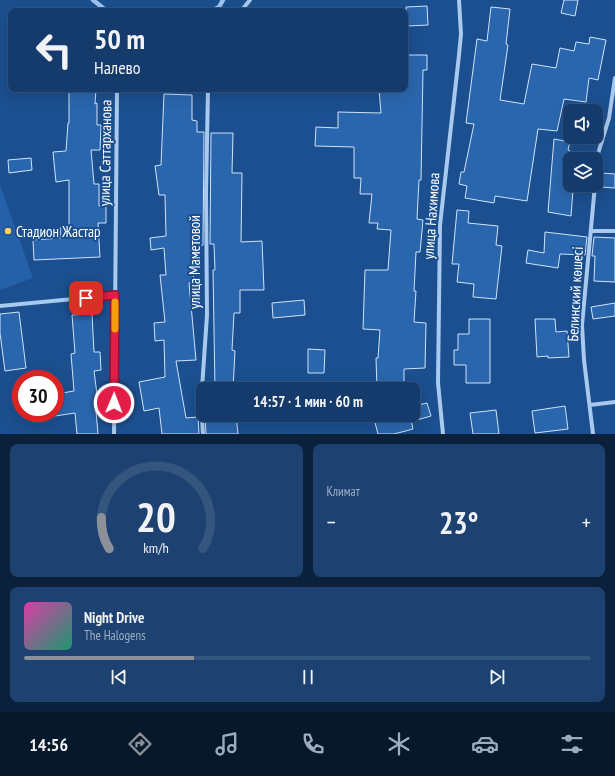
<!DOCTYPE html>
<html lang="ru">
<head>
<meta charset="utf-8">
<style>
	body { margin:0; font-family:"PT Sans Narrow",sans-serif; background:#1d4271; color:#f1f3f6; height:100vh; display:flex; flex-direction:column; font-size:15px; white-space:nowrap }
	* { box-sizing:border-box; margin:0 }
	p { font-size:13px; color:#9dadc1 }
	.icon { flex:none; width:22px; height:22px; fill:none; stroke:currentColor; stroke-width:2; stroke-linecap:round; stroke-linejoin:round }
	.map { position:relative; height:434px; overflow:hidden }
	.side { display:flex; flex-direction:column; gap:10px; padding:10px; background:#0b203b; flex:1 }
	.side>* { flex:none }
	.top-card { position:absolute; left:8px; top:8px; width:400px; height:84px; border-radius:8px; box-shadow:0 4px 16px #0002,0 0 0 1px #33557e; background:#143b6b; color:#f1f3f6; overflow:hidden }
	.tools { position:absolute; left:563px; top:104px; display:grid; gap:8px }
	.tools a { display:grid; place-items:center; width:40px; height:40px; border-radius:8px; background:#143b6b; box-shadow:0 4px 16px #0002,0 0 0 1px #33557e; font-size:20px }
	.speed { position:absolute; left:12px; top:370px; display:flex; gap:8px; font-size:20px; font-weight:700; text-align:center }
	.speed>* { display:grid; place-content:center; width:52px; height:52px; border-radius:50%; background:#143b6b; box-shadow:0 4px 16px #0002,0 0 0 1px #33557e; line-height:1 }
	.speed .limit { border:6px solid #d22; background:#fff; color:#111 }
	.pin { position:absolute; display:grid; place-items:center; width:34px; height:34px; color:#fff; margin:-17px; border-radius:8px; box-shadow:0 2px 6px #0006 }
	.me { position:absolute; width:44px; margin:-22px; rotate:1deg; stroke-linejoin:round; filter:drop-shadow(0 0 3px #0008) }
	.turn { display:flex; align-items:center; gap:14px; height:84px; padding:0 20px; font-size:18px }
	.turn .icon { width:52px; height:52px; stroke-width:2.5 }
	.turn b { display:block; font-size:28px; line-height:34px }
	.big { font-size:30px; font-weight:600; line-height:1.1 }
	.side .widget { flex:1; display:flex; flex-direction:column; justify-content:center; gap:6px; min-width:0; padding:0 14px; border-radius:8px; background:#1d4271 }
	.side .dial { align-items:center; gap:0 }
	.dial svg { height:104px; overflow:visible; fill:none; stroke:#33557e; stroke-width:7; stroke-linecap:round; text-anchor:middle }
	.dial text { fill:#f1f3f6; stroke:none }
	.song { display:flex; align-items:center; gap:12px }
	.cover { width:48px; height:48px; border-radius:6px; background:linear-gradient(135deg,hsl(320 70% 55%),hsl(160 70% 35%)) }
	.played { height:4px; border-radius:2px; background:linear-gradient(90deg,#8c9099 30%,#33557e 30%) }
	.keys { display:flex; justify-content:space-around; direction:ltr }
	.heat { display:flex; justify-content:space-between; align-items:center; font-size:22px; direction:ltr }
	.side .tiles { flex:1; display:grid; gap:10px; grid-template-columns:1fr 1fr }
	.widget:last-child { grid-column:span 2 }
	.trip { position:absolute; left:196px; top:382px; width:224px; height:40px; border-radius:8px; background:#143b6b; box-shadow:0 4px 16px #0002,0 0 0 1px #33557e; font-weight:600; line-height:40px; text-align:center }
	.tabs { display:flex; height:64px; justify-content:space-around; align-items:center; background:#08182b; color:#9dadc1 }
	.tabs .icon { width:28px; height:28px }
	.tabs .active { color:#8c9099 }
	.tabs b { font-size:18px; color:#f1f3f6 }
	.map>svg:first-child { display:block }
</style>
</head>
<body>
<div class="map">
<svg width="615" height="434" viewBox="0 0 615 434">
	<rect width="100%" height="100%" fill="#1b4f8f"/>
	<path fill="#2461a8" d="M0,185L33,278L0,290Z"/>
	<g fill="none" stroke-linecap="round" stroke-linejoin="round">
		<path stroke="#9cc4f0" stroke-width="4.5" d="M93,0L107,11
			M211,11L219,7L223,0"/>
	</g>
	<path fill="#2a66ad" stroke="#cfe3fa" d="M564,0H578L575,16L561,13Z
		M427,6L428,25L407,26L406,7Z
		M491,7L510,9L506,44L508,45L500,100L524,104L532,64L556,68L560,48L574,51L576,42L589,44L590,37L606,40L598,80L589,78L586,102L564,99L557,131L538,129L527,201L495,196L494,203L465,198L467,186L459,184L461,172H464L474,124L466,123L477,39L487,41Z
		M407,55H427V70H423L421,180H419L417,219L423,220L420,252H416L414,291H416L414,322L426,323L425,368L404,369V389H377L376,358H378L380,330L363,329L365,270H388L391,230L377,229L378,223H369L372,194H360L361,178H354V147L315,146L316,127L338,128V112L381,113L379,89H405V82H407Z
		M69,89H96L95,104L97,103V125H101L100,150H91L94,184H99V206H106V223H98L100,257L34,260L33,240L61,238L60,228L69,227V180L56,182L53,152L66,151L68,123H69Z
		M164,94L192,95V120L197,121V132H204L203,245L191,247L194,282L189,283L196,360L176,361L186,418L198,417L199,434H162L159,408L144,411L139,382L165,377L164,340L155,341L154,323L165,322L160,275H166L164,248L151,250L150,238L166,236L165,195H159L155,166L161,165Z
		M211,133H233L232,173H242L241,242L262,241L264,290H240V313H234L232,350L235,351L233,389H215L213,270H215L214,244H210Z
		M554,139L570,142L568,150L570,151V190H573L571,216L548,212Z
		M31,158L32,170L9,173L8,160Z
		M602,173L615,174V188L600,187Z
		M457,210L469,211L468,223L498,226L496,245L502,246L496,299L473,297L474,284L457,282L459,264H452Z
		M545,232L587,237L585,255L560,254L558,268L526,263L528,250L544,253Z
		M594,237L615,238V282L594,281L595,256H592Z
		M304,300L305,315L273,318L272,303Z
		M615,303V316L593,319L591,307Z
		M19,312L26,368L5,371L0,333V314Z
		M92,314L94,352H100L101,370L94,371L99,410L96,411L98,434H77L75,413L55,416V404L63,403L62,393L74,391L71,354L75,353L72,315Z
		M469,319H490V383H466V365H454V350H458V334H469Z
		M535,319H555L556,332L567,331L569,357L548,358V356L537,357Z
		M308,349L325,350L324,373H308Z
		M427,403L431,416L413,421V406Z
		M565,406L568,429L535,433L532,411Z
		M496,410L499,434H473L470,413Z
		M211,415H236L238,434H206L205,416Z
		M373,415H410L413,429L394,434H378Z"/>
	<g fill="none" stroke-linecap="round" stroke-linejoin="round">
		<path stroke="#a9c9ee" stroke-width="4" d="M241,11L250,0
			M596,171L597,157L609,118L615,78
			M591,231H615
			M0,306L115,295
			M590,405L615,402
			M114,434L117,89
			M203,434L201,403L207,315L206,193L208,89
			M443,434L438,383L440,225L459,55L461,34L459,0
			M593,434L584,360L582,325L595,185"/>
	</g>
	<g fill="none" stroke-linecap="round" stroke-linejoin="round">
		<g stroke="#92132f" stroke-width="10">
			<path id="route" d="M86,298L115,295L114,403"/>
		</g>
		<use href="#route" stroke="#e11d48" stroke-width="7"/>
		<path stroke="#f59e0b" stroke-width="7" d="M115,329V302"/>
	</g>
	<circle fill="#ffd166" stroke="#1b4f8f" stroke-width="1.5" cx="8" cy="231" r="4"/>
	<g text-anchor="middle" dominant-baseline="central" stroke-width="4" stroke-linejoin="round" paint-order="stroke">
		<g font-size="15" fill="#fff" stroke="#1b4f8f">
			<text transform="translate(105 153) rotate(-89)">улица Саттарханова</text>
			<text transform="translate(431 216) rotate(-86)">улица Нахимова</text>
			<text transform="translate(194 262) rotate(-90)">улица Маметовой</text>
			<text transform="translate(575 294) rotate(-87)">Белинский көшесi</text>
		</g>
		<g font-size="15" fill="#fff" stroke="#1b4f8f" text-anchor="start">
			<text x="16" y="231">Стадион Жастар</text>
		</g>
	</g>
</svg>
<div class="tools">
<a><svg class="icon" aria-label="sound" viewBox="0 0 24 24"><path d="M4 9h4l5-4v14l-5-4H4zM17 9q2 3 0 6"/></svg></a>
<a><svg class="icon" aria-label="layers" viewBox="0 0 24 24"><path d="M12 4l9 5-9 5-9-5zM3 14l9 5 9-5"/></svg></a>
</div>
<div class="speed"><div class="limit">30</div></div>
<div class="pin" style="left:86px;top:298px;background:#d93025"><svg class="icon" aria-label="arrive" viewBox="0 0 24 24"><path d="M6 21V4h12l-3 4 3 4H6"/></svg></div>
<svg class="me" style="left:114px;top:403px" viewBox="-20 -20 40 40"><circle r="17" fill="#e11d48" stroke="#fff" stroke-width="3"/><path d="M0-11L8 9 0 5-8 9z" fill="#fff"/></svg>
<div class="trip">14:57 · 1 мин · 60 m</div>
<div class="top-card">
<div class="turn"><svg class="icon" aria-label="left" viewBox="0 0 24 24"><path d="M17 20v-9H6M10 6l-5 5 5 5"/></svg><div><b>50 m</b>Налево</div></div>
</div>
</div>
<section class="side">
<div class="tiles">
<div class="widget dial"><svg viewBox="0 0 100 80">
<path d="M14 69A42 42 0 1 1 86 69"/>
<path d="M14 69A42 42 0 0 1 8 45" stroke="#8c9099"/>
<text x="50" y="56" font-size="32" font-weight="700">20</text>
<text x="50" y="72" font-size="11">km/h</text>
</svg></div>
<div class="widget"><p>Климат</p>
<div class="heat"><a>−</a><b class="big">23°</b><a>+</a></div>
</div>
<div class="widget">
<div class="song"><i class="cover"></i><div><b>Night Drive</b><p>The Halogens</p></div></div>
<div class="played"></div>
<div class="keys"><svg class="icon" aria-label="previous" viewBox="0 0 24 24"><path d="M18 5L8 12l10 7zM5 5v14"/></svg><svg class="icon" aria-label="pause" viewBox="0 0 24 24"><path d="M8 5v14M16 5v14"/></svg><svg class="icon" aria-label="next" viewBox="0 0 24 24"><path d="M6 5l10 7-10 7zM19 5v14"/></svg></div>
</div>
</div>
</section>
<nav class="tabs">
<b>14:56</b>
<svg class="icon active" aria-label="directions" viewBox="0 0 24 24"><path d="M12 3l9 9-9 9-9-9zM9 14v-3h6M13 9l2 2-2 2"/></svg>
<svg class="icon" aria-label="music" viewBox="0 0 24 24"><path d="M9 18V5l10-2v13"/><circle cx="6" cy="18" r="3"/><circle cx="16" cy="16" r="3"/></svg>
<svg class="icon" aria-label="phone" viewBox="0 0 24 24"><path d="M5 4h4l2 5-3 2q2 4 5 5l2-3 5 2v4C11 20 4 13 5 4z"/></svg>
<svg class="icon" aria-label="climate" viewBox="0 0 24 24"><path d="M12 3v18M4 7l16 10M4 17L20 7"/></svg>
<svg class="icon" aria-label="car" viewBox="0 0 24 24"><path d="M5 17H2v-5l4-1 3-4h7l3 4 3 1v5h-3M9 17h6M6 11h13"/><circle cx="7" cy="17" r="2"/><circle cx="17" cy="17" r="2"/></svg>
<svg class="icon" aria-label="filters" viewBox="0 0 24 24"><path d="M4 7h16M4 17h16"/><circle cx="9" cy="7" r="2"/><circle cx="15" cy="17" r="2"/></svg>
</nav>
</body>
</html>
